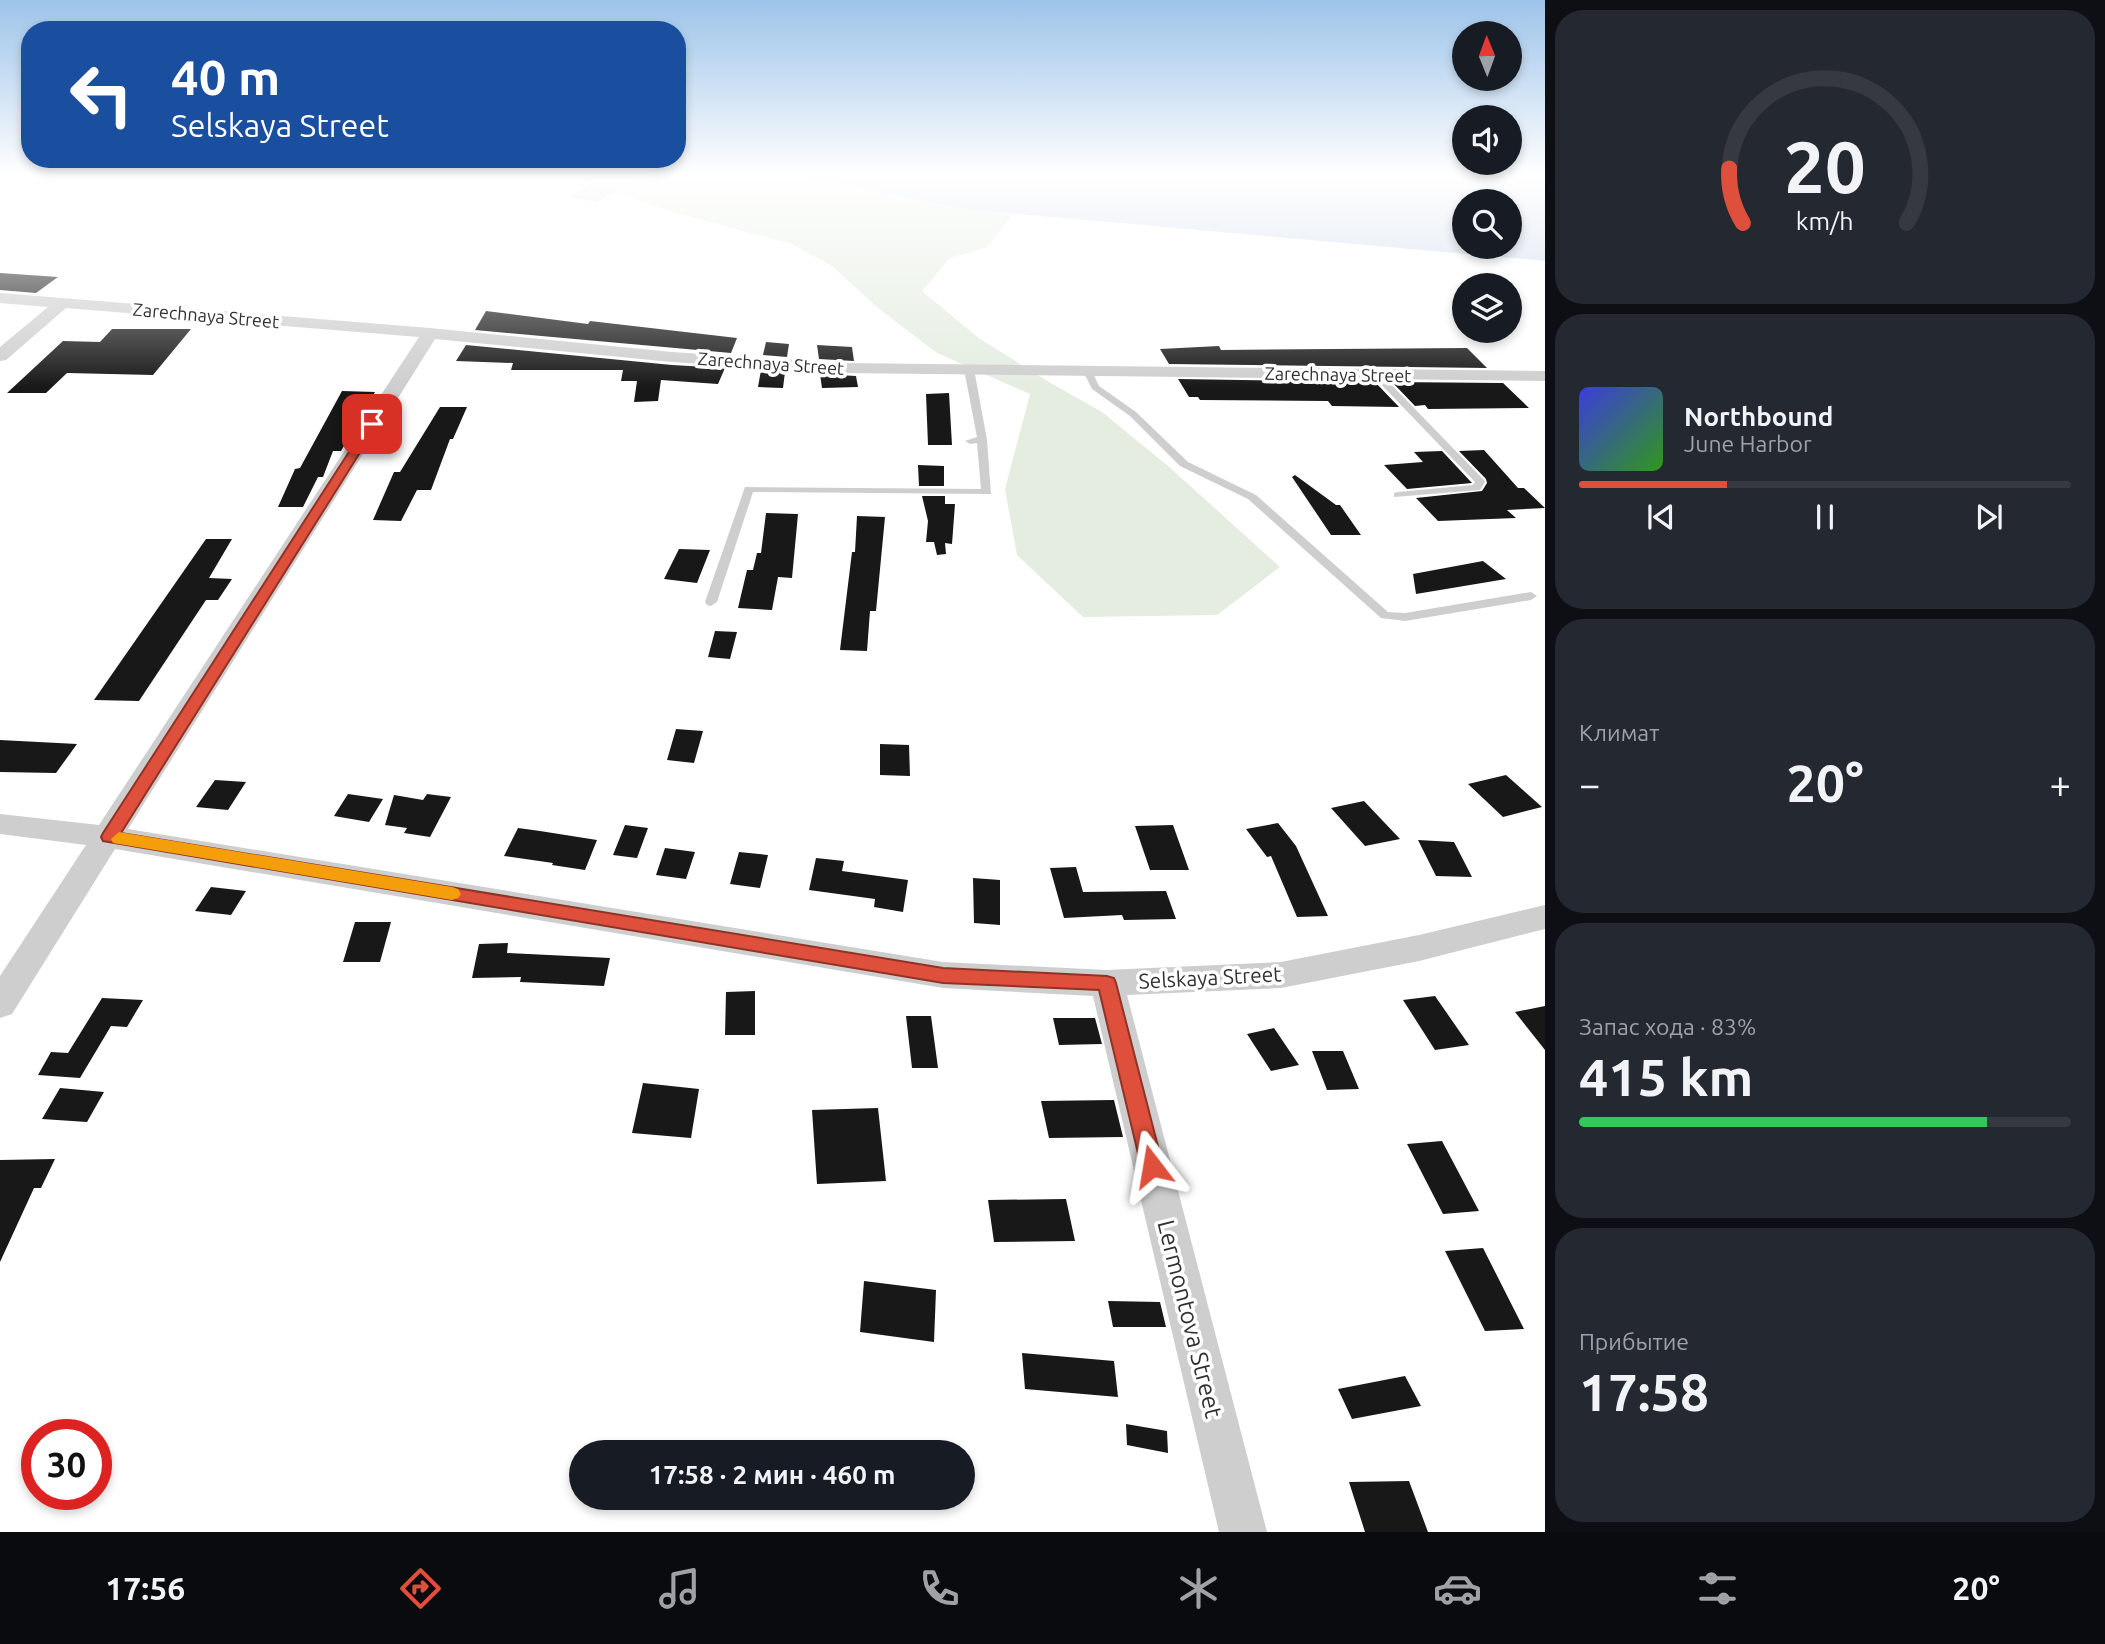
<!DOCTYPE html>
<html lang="ru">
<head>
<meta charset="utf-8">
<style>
	body { margin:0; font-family:Ubuntu,sans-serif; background:#242831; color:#f1f3f6; height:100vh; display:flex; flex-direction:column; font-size:26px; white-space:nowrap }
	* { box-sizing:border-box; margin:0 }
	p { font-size:23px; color:#9ea1a6 }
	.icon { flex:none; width:38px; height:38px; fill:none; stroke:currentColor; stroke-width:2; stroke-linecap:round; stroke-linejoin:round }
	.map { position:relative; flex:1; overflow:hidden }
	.details { display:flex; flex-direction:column; gap:10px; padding:10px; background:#0d0f14; width:560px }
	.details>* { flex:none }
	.hud { position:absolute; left:21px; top:21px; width:665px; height:147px; border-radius:28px; box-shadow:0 4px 10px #0003; background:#1a4fa0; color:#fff; overflow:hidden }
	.needle { width:46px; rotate:359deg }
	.fabs { position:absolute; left:1452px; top:21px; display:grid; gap:14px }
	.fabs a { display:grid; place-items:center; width:70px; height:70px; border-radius:50%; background:#171b24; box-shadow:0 4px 10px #0003; font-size:35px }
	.speed { position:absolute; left:21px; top:1419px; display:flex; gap:14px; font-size:35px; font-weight:700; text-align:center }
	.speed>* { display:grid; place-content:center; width:91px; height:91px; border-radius:50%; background:#171b24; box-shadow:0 4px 10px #0003; line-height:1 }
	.speed .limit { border:10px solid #d22; background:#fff; color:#111 }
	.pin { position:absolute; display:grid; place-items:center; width:60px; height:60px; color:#fff; margin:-30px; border-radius:14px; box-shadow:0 4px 10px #0006 }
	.me { position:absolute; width:77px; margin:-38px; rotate:346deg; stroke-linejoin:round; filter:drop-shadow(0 0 5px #0008) }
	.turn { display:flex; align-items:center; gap:24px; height:147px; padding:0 35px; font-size:32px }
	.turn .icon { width:91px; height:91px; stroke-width:2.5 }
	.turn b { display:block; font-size:49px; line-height:60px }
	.big { font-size:52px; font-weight:700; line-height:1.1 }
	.details .tile { flex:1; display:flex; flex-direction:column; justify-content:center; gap:10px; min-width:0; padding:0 24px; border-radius:28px; background:#242831 }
	.details .dial { align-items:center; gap:0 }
	.dial svg { height:182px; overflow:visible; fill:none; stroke:#363941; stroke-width:7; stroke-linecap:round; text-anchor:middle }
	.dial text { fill:#f1f3f6; stroke:none }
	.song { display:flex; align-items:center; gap:21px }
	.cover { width:84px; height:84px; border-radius:10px; background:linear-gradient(135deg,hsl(240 70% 55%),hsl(110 70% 35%)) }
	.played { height:7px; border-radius:4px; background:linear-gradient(90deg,#de4f3c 30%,#363941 30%) }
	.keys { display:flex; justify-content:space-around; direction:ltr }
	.heat { display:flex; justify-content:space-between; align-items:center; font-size:38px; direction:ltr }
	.charge { height:10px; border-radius:5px; background:linear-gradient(90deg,#34c759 83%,#363941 0) }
	.trip { position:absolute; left:569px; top:1440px; width:406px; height:70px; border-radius:35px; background:#171b24; box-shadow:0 4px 10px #0003; font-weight:700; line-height:70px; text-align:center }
	.dock { display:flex; height:112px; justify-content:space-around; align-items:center; background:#090b0e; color:#9ea1a6 }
	.dock .icon { width:49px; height:49px }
	.dock .current { color:#de4f3c }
	.dock b { font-size:32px; color:#f1f3f6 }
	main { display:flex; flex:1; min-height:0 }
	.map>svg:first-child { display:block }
</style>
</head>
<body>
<main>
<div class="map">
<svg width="1545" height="1532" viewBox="0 0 1545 1532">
	<rect width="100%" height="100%" fill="#fff"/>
	<path fill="#e4ede0" d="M546,173H786L964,209L1014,213L987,247L950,258L922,291L980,339L1054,385L1102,412L1168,466L1280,567L1217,615L1083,617L1017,555L1005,489L1030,394L937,353L878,308L832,266L792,244L666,210L602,186Z"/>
	<path fill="#cddaeb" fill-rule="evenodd" d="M786,173H1545V261L964,209ZM1465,201H1510V247H1465Z
		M596,180L627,183L597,202L570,197Z"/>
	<path fill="#181818" d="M0,273L58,277L36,293L0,290Z
		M486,311L588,324L590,321L737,338L731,353L475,330Z
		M112,329H191L153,375L67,373L46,393H7L63,341L100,342Z
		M766,342L789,344L787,357L763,355Z
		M466,345L672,365L725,368L718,384L661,380L658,401L634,402L637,381H621L623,370H511L513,363L456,361Z
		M817,345L852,347L854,361L819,359Z
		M1219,346L1221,350L1467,348L1487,368L1169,364L1160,349Z
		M761,370L785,372L783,388L758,387Z
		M820,374L856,376L858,387L822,388Z
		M1178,379L1375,382L1399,407L1332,406L1328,401L1200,400L1198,397H1189Z
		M1392,382L1503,383L1529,408L1428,409L1425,405L1415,406Z
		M342,391L375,392L341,451H333L323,477H318L303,507H278L295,469L300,468Z
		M949,393L952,445H928L926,394Z
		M440,407H467L453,439H450L431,490H417L401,521L373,520L394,472H400Z
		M1484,450L1518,488H1524L1545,508L1507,510L1516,518L1438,521L1416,498L1482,491L1487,483L1486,479L1459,451Z
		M1442,451L1472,483L1407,489L1384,465L1423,462L1414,452Z
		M918,465L944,466V486H919Z
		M1295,475L1336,505H1340L1361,535H1331L1292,477Z
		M922,496H945V504H955L952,544L945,543L946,554L937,555L934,542H926L928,521Z
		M766,513L798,514L792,578L778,577L772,610L738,608L747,570H753L757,553H761Z
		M857,516L885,517L876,611H870L867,651L840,650L852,552H855Z
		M206,539H232L209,578L232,579L218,600H206L139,701L94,700Z
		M679,549L710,550L697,583L664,579Z
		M1483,561L1506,579L1416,594L1413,574Z
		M715,631L737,632L730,659L708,657Z
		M676,729L703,731L694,763L667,760Z
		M0,740L77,744L56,773L0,772Z
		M880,744L909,745L910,776L880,775Z
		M1506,775L1542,807L1503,817L1468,784Z
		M215,780L246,782L228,810L196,807Z
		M348,794L383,799L369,822L334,816Z
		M427,794L451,797L430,837L404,833L407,828L385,825L394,795L423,800Z
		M1364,801L1400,839L1365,846L1331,808Z
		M1278,823L1296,846L1328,916L1297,917L1271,856L1267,857L1246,829Z
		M625,825L648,828L637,858L613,855Z
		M1173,825L1189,870H1150L1135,826Z
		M518,828L540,831L597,840L585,870L552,865L553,863L504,856Z
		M1418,840L1454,842L1472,877L1436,876Z
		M665,848L695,852L686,879L656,875Z
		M739,852L768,855L760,888L730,884Z
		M816,858L844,861L842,871L908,880L903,912L874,907L875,899L809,890Z
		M1076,867L1083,892L1166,891L1176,919L1124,920L1122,915L1064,918L1050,868Z
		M973,878L1000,880V925L974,923Z
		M211,887L246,891L231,915L195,911Z
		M355,922H391L380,962H343Z
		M508,943L507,953L610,958L604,986L520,982L521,977L472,978L479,944Z
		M755,991V1035H725L726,992Z
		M1435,996L1469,1045L1435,1050L1403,1000Z
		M102,998L143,1000L127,1027L111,1026L80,1078L38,1075L51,1052L68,1053Z
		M1545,1006V1050L1515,1012Z
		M906,1016H931L938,1068H912Z
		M1053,1018H1095L1102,1044L1059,1045Z
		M1274,1028L1299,1065L1271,1071L1247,1034Z
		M1312,1051H1343L1359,1089L1327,1090Z
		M643,1083L699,1089L691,1138L632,1133Z
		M60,1088L104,1092L87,1122L42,1119Z
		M1114,1100L1123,1137L1049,1138L1041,1101Z
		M878,1108L886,1181L817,1184L812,1110Z
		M1442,1141L1479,1211L1443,1214L1407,1144Z
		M55,1159L41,1188H34L0,1262V1160Z
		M1066,1199L1075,1241L994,1242L988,1200Z
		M1483,1248L1524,1329L1485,1331L1445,1251Z
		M864,1281L936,1290L934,1342L860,1332Z
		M1108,1301L1160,1302L1166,1327H1113Z
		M1022,1353L1114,1361L1118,1397L1025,1389Z
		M1405,1376L1421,1406L1352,1419L1338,1389Z
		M1126,1424L1167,1431L1168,1453L1127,1445Z
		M1409,1481L1428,1532H1365L1349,1482Z"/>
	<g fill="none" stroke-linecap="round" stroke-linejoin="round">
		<path fill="#cecece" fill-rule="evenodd" d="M969,366L974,369L987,440L991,494L753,492L717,602L711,606L707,605L705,602L745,487L981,489L977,443L970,444L965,441L977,437L964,369Z
			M1085,369H1091L1099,386L1136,412L1188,462L1256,495L1388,612L1405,613L1531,592L1537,596L1531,600L1405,621L1381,618L1248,499L1180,466L1130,416L1092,389L1083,371Z
			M1374,373H1380L1484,480L1485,482L1480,490L1394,497V493L1398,492L1473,485L1475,482L1374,377Z"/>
		<path fill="#cecece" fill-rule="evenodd" d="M0,293L430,328L672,352L842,363L1545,371V381L842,373L672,362L435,339L128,829L943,962L1107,970L1281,962L1419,935L1545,905V929L1419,961L1281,988L1127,995L1267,1532H1219L1093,996L943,988L115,849L12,1014L0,1018V976L86,845L0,834V814L99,825L419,337L66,308L6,360L0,361V347L48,307L0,303Z"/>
	</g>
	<linearGradient id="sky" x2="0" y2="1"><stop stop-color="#9dc3e9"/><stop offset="0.45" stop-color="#fff"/><stop offset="1" stop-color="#fff" stop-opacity="0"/></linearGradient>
	<rect width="1545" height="388" fill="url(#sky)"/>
	<path fill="#de4f3c" stroke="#903327" stroke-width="2" d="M372,421L378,424L121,833L943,968L1107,976L1114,978L1116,983L1163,1166L1160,1173L1152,1176L1145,1173L1141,1166L1099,990L943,983L103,841L101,837L103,833L367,424Z"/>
	<path fill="#f59e0b" d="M119,832L452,887L458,889L461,894L458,898L452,900L113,843L111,839Z"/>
	<g text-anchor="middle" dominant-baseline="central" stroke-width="7" stroke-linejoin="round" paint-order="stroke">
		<g font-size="18" fill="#313131" stroke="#fff">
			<text transform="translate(206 315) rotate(5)">Zarechnaya Street</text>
			<text transform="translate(771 363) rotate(4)">Zarechnaya Street</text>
			<text transform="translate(1338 374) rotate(1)">Zarechnaya Street</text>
		</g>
		<g font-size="21" fill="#313131" stroke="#fff">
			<text transform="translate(1210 977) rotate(-3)">Selskaya Street</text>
		</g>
		<g font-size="24" fill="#313131" stroke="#fff">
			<text transform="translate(1190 1319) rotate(76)">Lermontova Street</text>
		</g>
	</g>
</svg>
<div class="fabs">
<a><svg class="needle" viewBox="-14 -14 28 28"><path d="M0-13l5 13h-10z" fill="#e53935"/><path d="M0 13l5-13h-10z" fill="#9ea1a6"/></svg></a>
<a><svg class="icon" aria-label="sound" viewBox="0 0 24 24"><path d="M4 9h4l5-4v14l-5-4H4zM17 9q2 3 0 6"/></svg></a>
<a><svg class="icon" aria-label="search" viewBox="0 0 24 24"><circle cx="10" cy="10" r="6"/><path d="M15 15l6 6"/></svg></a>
<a><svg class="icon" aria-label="layers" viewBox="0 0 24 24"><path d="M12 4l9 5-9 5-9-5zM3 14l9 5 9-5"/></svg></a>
</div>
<div class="speed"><div class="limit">30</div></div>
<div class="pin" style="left:372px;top:424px;background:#d93025"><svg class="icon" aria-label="arrive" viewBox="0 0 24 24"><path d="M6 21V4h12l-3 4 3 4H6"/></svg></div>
<svg class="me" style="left:1152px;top:1166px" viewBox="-20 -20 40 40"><path d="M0-17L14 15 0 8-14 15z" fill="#de4f3c" stroke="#fff" stroke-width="4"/></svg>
<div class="trip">17:58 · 2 мин · 460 m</div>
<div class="hud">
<div class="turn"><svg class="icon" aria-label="left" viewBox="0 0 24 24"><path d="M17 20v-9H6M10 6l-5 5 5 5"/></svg><div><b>40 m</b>Selskaya Street</div></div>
</div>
</div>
<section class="details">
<div class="tile dial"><svg viewBox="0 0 100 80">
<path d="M14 69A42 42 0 1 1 86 69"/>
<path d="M14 69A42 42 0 0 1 8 45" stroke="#de4f3c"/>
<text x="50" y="56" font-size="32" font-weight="700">20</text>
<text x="50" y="72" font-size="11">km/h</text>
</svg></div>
<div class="tile">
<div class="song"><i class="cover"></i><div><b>Northbound</b><p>June Harbor</p></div></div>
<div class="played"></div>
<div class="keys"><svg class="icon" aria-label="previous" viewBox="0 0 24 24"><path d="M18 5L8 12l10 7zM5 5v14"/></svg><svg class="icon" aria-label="pause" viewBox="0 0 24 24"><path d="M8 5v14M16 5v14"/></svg><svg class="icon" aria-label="next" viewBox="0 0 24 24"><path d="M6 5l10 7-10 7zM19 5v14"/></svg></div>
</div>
<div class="tile"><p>Климат</p>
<div class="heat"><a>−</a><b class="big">20°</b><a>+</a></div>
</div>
<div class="tile"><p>Запас хода · 83%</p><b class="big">415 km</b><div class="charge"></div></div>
<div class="tile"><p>Прибытие</p><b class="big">17:58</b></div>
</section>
</main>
<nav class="dock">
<b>17:56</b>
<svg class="icon current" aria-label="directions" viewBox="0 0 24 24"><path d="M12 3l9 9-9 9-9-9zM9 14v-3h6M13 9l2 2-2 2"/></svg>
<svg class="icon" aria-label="music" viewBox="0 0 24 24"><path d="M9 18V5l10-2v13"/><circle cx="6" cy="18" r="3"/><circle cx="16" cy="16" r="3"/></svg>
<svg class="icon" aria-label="phone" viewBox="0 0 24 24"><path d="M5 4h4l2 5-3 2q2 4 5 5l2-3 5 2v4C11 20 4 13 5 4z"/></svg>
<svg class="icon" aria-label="climate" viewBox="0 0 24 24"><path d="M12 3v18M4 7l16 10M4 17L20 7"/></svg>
<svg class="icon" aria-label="car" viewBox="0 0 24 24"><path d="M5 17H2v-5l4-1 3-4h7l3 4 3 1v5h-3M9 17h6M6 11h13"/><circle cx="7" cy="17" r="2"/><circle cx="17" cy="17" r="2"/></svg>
<svg class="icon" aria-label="filters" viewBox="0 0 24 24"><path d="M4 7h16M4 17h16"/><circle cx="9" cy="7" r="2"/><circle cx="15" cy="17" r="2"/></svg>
<b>20°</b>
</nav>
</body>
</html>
